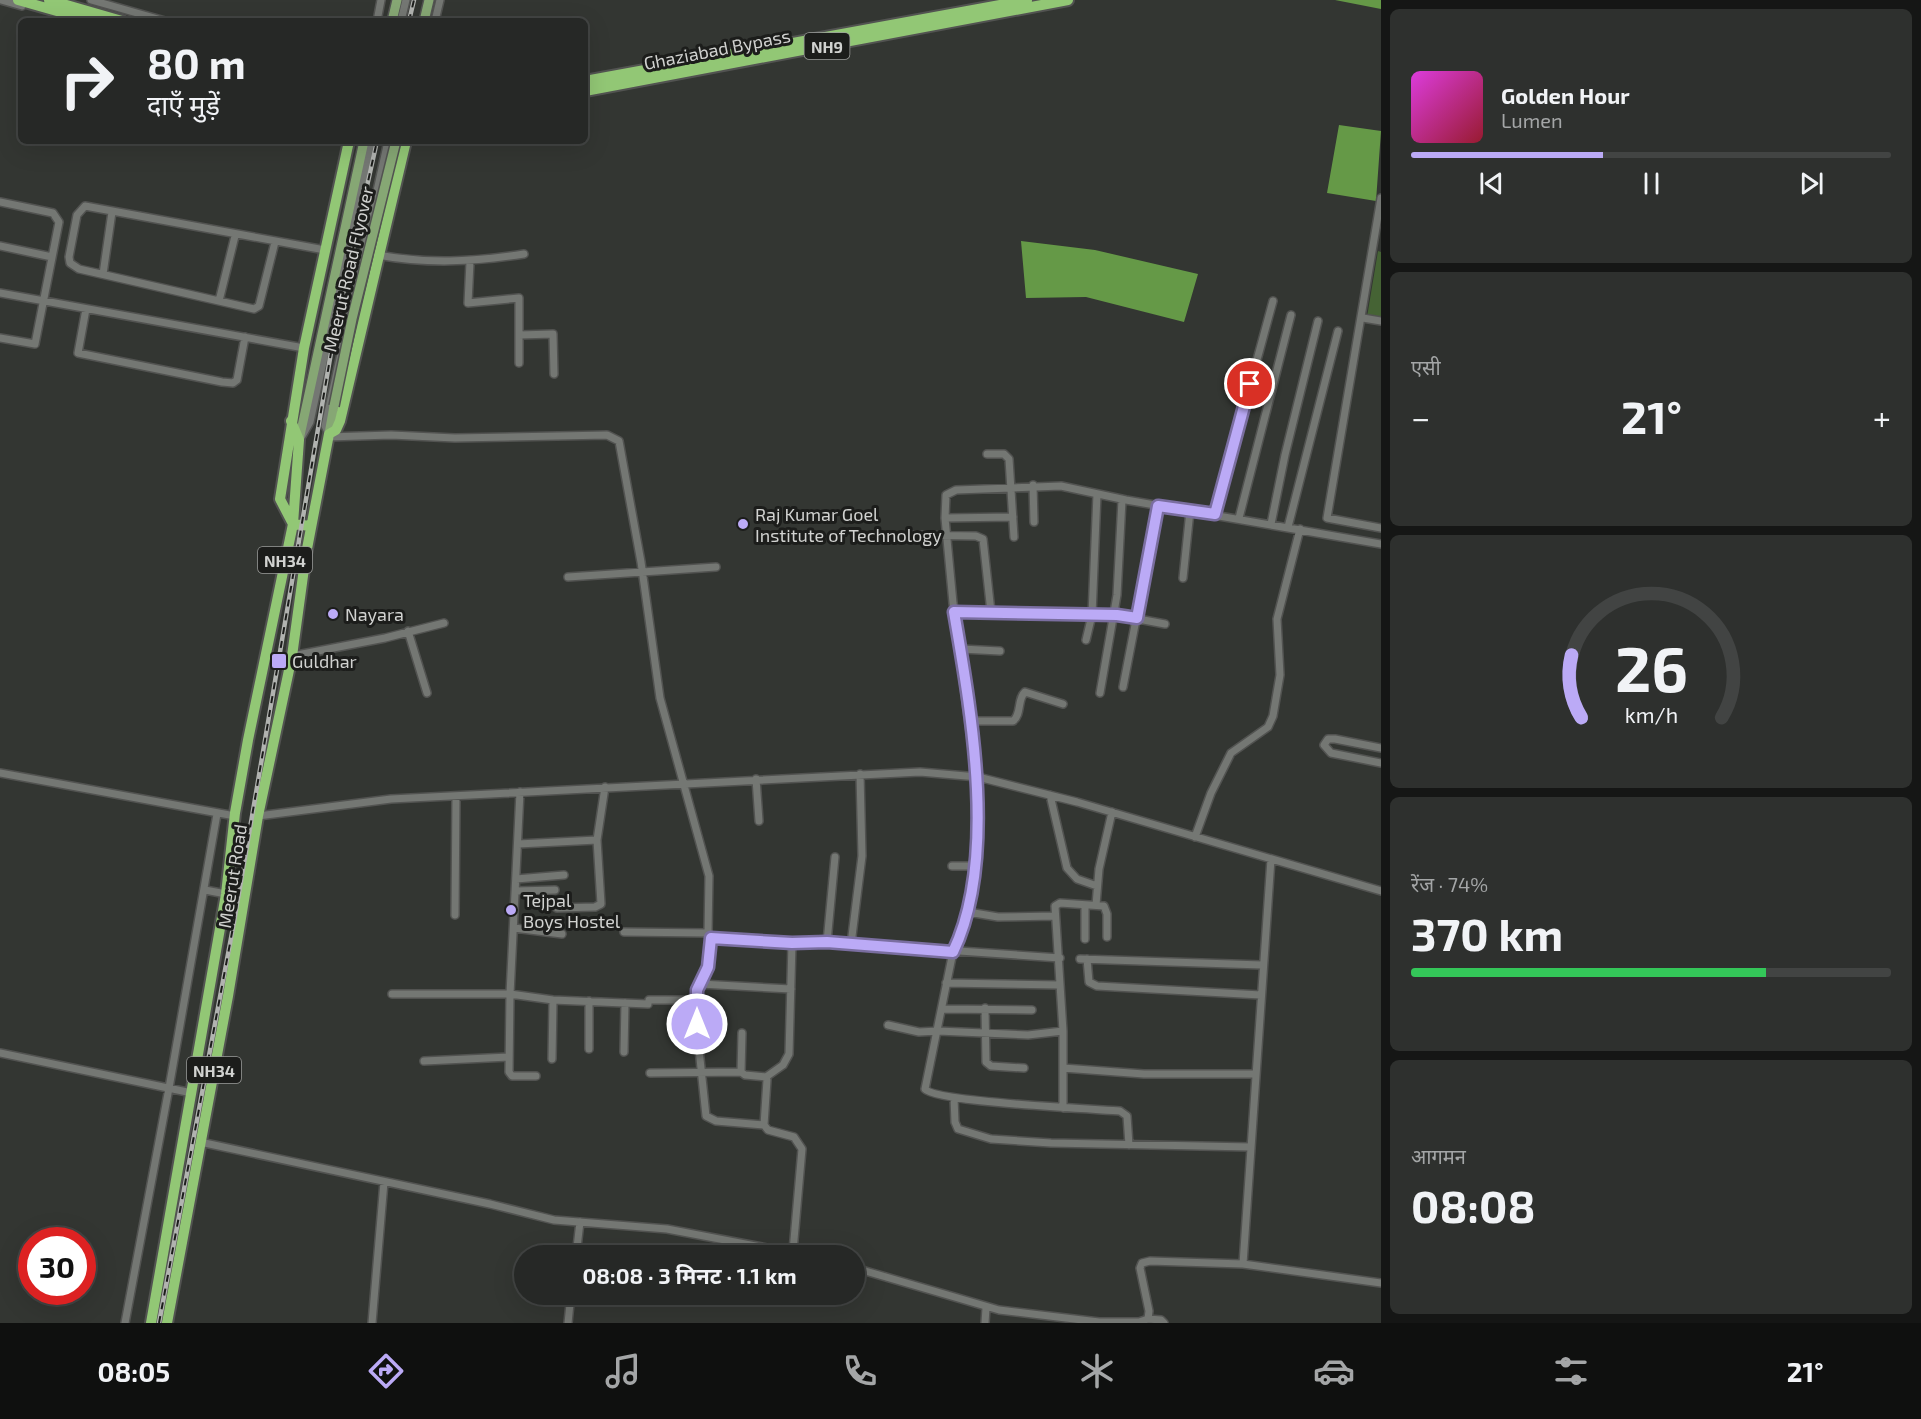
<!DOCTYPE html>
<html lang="hi">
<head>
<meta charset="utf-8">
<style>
	body { margin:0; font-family:"Exo 2","Noto Sans Devanagari",sans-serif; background:#2e302e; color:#f1f3f6; height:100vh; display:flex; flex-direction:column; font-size:22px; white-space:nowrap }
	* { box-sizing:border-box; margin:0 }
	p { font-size:20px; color:#a4a6a7 }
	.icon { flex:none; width:33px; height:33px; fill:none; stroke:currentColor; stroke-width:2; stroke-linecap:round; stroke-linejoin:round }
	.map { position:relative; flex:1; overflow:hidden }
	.side { display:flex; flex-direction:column; gap:9px; padding:9px; background:#151615; width:540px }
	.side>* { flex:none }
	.guide { position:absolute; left:18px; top:18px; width:570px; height:126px; border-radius:9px; box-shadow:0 6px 24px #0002,0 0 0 2px #424443; background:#262826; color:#f1f3f6; overflow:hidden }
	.speed { position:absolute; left:18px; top:1227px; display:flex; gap:12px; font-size:30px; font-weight:700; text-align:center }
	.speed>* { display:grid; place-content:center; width:78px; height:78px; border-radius:50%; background:#262826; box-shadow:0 6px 24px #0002,0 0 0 2px #424443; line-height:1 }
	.speed .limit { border:9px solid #d22; background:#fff; color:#111 }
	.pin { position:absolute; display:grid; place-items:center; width:51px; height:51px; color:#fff; margin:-26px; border:3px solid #fff; border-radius:50%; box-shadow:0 2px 6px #0007 }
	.me { position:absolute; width:66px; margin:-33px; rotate:0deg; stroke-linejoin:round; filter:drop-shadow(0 0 4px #0008) }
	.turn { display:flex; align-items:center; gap:21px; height:126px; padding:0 30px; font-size:27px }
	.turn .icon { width:78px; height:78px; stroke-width:2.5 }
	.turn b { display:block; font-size:42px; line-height:51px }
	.big { font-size:45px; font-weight:700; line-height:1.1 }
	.side .tile { flex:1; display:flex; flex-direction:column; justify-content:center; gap:9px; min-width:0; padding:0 21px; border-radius:9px; background:#2e302e }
	.side .dial { align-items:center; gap:0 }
	.dial svg { height:156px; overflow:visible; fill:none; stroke:#424443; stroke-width:7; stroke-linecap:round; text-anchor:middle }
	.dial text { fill:#f1f3f6; stroke:none }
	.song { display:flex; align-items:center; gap:18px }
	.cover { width:72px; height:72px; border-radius:9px; background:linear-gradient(135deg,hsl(300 70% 55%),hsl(350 70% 35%)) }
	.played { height:6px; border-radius:3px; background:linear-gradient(90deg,#bbaaf6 40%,#424443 40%) }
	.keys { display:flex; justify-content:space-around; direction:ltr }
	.heat { display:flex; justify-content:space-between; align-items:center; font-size:33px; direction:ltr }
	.charge { height:9px; border-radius:4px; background:linear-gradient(90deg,#34c759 74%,#424443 0) }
	.trip { position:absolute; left:514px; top:1245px; width:351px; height:60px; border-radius:30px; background:#262826; box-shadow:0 6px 24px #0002,0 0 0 2px #424443; font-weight:700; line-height:60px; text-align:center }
	.dock { display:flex; height:96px; justify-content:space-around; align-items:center; background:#0f100f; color:#a4a6a7 }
	.dock .icon { width:42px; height:42px }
	.dock .on { color:#bbaaf6 }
	.dock b { font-size:27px; color:#f1f3f6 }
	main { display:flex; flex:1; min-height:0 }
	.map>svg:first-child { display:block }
</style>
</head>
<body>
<main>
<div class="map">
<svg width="1381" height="1323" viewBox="0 0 1381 1323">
	<rect width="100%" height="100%" fill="#333632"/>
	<path fill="#456334" d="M1378,251L1381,252V319L1367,317Z"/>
	<path fill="#659947" d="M1335,0H1381V9Z
		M1339,125L1381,131L1376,201L1327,193Z
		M1021,241L1095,250L1198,274L1184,322L1086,297L1026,298Z"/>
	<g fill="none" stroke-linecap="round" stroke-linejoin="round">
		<g stroke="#525351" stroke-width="10">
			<path id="minor" d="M1,0L22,6
				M91,0L165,21
				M377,21L381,0
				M401,21L406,0
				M435,21L440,0
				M1381,198L1327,518L1381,528
				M0,202L53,213L59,222L35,344L0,338
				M275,242L259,306L254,309L79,269L70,263L69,257L77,215L85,206L325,250
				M0,246L52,257
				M377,255C428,264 473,262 524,254
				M470,262L468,303L519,298V363
				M103,274L112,212
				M0,293L304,348
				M219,301L235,236
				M86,309L78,353L222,382L233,383L237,380L245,337
				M1363,318L1381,321
				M519,335L553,334L554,374
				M329,434L325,426L388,141
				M302,436L310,422L371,141
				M328,437L391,435L455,438L607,435L619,441L641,562L660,698L709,876L708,933L711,938L792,943L827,942L1060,958
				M987,454H1004L1009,459L1014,537
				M1033,485L1034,522
				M1215,514L1273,301
				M945,518L1013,517
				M1239,518L1291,315
				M1271,524L1285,455L1318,321
				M1288,527L1338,331
				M910,535L976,536L983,539L991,612
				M568,577L716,567
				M1183,578L1190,511
				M954,612L1117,615L1165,624
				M408,631L427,693
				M1086,640L1092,615L1097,494
				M961,649L1000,651
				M292,656L385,638L444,623
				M1123,687L1158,506
				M1100,693L1117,595L1122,500
				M969,721H1013C1022,714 1017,699 1025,692L1063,704
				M1381,748L1335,739H1328L1324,745L1331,753L1381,763
				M0,773L235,816
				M756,779L759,821
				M520,792L510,994L509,1072L512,1076H536
				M1050,795L1067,868L1077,879L1097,886
				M258,816L391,799L920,772L978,777L1077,802L1381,891
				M1195,837L1211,793L1231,753L1268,727L1273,716L1280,675L1277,619L1300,529
				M518,844L597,840
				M952,866H975
				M516,879L564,875
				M205,890L226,894
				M516,891L555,890
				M1085,905V939
				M1096,905L1099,869L1112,812
				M557,908L595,907L601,904L597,840L605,787
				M968,912L998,917L1055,916
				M455,915L456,796
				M514,928L562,934
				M624,932L708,933
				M711,938L708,967L697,994V1030L706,1116L716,1121L764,1125
				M827,942L835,857
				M851,944L862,856L860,774
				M1080,959L1262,965
				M1087,959L1089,982L1097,986L1261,995
				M946,983L1060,985
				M700,984L791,989
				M392,994H510L553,1000L648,1004
				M649,1000H698
				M985,1008L986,1062L991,1066L1024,1068
				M942,1009L1032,1010
				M888,1025L919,1032L938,1031L1028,1035L1063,1031
				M742,1033L741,1072L745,1075L766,1077L767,1080L764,1125L768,1130L794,1137L802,1149L793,1251
				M589,1049V1001
				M624,1052L625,1003
				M0,1053L192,1093
				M552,1059L553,1000
				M424,1061L509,1057
				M1063,1068L1144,1074H1255
				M650,1073L741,1072
				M766,1077L783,1065L789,1054L792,943
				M954,1098L955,1122L958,1129L991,1139L1051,1143L1251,1147
				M1063,1108V1031L1055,906L1060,903L1104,906L1107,914V937
				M200,1142L490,1204L554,1220L667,1229L809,1256
				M1129,1145L1127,1116L1120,1111C1093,1109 935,1102 925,1089L953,952L963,931L968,912L977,846L978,792L953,603L945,518L946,495L956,490L1061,486L1126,500L1381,544
				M576,1256L580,1222
				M1243,1264L1271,859
				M855,1268L999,1310L1099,1322H1139L1148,1319L1149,1311L1140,1268L1142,1263L1150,1261L1243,1264L1381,1283
				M1148,1319L1161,1320L1164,1323
				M125,1323L169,1088L217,814
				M372,1323L384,1182
				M568,1323L571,1294
				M985,1323L986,1308"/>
		</g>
		<g stroke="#525351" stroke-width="12">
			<path id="major" d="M392,21L397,0
				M424,21L429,0
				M329,434L334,406
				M299,440L364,141"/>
		</g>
		<g stroke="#525351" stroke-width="14">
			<path id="highway" d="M18,0L92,21
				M49,0L122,21
				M585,81L1027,0
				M585,91L1068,0
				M311,526L293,524L280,499L304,348L349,141
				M151,1323L226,894L235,813L248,740L293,524L299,440L291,421
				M167,1323L228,996L258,816L292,656L306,554L329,434L336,430L340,421L406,141"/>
		</g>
		<use href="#minor" stroke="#747773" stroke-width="7"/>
		<use href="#major" stroke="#86a774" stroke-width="9"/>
		<use href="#highway" stroke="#92c775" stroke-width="10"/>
		<g stroke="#b1b3b0" stroke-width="4.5">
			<path id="rail" d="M409,21L414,0
				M159,1323L234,922L334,335L377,141"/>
		</g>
		<use href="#rail" stroke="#1c1d1b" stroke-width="2" stroke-dasharray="7" stroke-linecap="butt"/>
		<g stroke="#525351" stroke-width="12" stroke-linecap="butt">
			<path id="major-bridge" d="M334,406L352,319L396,141"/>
		</g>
		<use href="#major-bridge" stroke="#86a774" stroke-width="9"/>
	</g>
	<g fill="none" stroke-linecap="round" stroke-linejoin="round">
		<g stroke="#7a6ea0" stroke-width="15">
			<path id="route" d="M697,1024V990L708,967L711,938L792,943L827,942L953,952C998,859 971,711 954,612L1117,615L1137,618L1158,506L1215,514L1250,384"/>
		</g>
		<use href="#route" stroke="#bbaaf6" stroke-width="10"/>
	</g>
	<g fill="#bbaaf6" stroke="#1c1d1b" stroke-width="2">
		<circle cx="743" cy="524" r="6"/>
		<circle cx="333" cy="614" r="6"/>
		<rect x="271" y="653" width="16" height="16" rx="3"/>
		<circle cx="511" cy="910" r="6"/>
	</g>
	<g text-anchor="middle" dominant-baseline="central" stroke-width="6" stroke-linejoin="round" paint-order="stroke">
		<g fill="#1c1d1b" stroke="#9b9c9a" stroke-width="1.5">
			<rect x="804.5" y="33" width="45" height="26" rx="4.5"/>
			<rect x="258" y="547" width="54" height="26" rx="4.5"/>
			<rect x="187" y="1057" width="54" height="26" rx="4.5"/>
		</g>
		<g font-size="16" font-weight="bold" fill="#d1d2d0">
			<text x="827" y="46">NH9</text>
			<text x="285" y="560">NH34</text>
			<text x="214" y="1070">NH34</text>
		</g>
		<g font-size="18" fill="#d1d2d0" stroke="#1c1d1b">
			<text transform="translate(717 49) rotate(-11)">Ghaziabad Bypass</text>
			<text transform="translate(348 269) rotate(-77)">Meerut Road Flyover</text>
			<text transform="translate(232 876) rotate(-81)">Meerut Road</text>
		</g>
		<g font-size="18" fill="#d1d2d0" stroke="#1c1d1b" text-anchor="start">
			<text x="755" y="514">Raj Kumar Goel<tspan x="755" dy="21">Institute of Technology</tspan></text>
			<text x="345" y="614">Nayara</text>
			<text x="292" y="661">Guldhar</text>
			<text x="523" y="900">Tejpal<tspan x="523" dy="21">Boys Hostel</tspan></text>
		</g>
	</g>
</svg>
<div class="speed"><div class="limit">30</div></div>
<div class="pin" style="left:1250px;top:384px;background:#d93025"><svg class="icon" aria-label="arrive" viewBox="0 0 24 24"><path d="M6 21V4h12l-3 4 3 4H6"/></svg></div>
<svg class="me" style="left:697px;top:1024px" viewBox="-20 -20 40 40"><circle r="17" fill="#bbaaf6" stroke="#fff" stroke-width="3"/><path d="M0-11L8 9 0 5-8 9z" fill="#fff"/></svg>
<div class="trip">08:08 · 3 मिनट · 1.1 km</div>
<div class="guide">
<div class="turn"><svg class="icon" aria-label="right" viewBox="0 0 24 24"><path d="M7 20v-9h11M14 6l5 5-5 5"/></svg><div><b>80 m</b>दाएँ मुड़ें</div></div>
</div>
</div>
<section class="side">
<div class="tile">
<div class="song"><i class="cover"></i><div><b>Golden Hour</b><p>Lumen</p></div></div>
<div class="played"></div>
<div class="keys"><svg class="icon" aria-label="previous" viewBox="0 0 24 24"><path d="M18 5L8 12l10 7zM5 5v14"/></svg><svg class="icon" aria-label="pause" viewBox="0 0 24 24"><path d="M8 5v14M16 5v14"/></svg><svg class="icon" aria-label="next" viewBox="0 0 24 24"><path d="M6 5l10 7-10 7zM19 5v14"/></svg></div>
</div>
<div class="tile"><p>एसी</p>
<div class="heat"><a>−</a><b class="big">21°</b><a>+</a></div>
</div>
<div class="tile dial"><svg viewBox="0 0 100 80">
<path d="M14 69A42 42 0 1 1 86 69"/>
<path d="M14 69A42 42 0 0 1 9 37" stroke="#bbaaf6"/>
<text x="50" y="56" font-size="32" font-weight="700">26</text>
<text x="50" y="72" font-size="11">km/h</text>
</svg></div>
<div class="tile"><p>रेंज · 74%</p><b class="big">370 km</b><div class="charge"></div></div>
<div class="tile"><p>आगमन</p><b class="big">08:08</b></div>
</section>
</main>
<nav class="dock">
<b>08:05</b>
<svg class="icon on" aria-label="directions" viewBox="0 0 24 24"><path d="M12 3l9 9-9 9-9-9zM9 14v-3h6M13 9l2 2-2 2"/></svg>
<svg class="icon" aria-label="music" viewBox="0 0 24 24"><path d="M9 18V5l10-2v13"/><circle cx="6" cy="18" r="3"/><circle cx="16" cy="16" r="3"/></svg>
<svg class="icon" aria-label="phone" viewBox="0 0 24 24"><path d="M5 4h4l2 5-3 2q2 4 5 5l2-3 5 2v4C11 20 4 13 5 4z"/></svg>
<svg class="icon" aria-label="climate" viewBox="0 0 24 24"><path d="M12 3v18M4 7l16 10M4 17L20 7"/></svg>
<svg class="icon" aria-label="car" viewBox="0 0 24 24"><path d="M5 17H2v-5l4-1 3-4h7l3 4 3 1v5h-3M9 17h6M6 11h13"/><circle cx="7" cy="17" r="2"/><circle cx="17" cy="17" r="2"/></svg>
<svg class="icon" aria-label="filters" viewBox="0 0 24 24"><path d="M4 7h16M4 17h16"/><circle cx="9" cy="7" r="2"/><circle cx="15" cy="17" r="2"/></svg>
<b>21°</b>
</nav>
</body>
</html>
